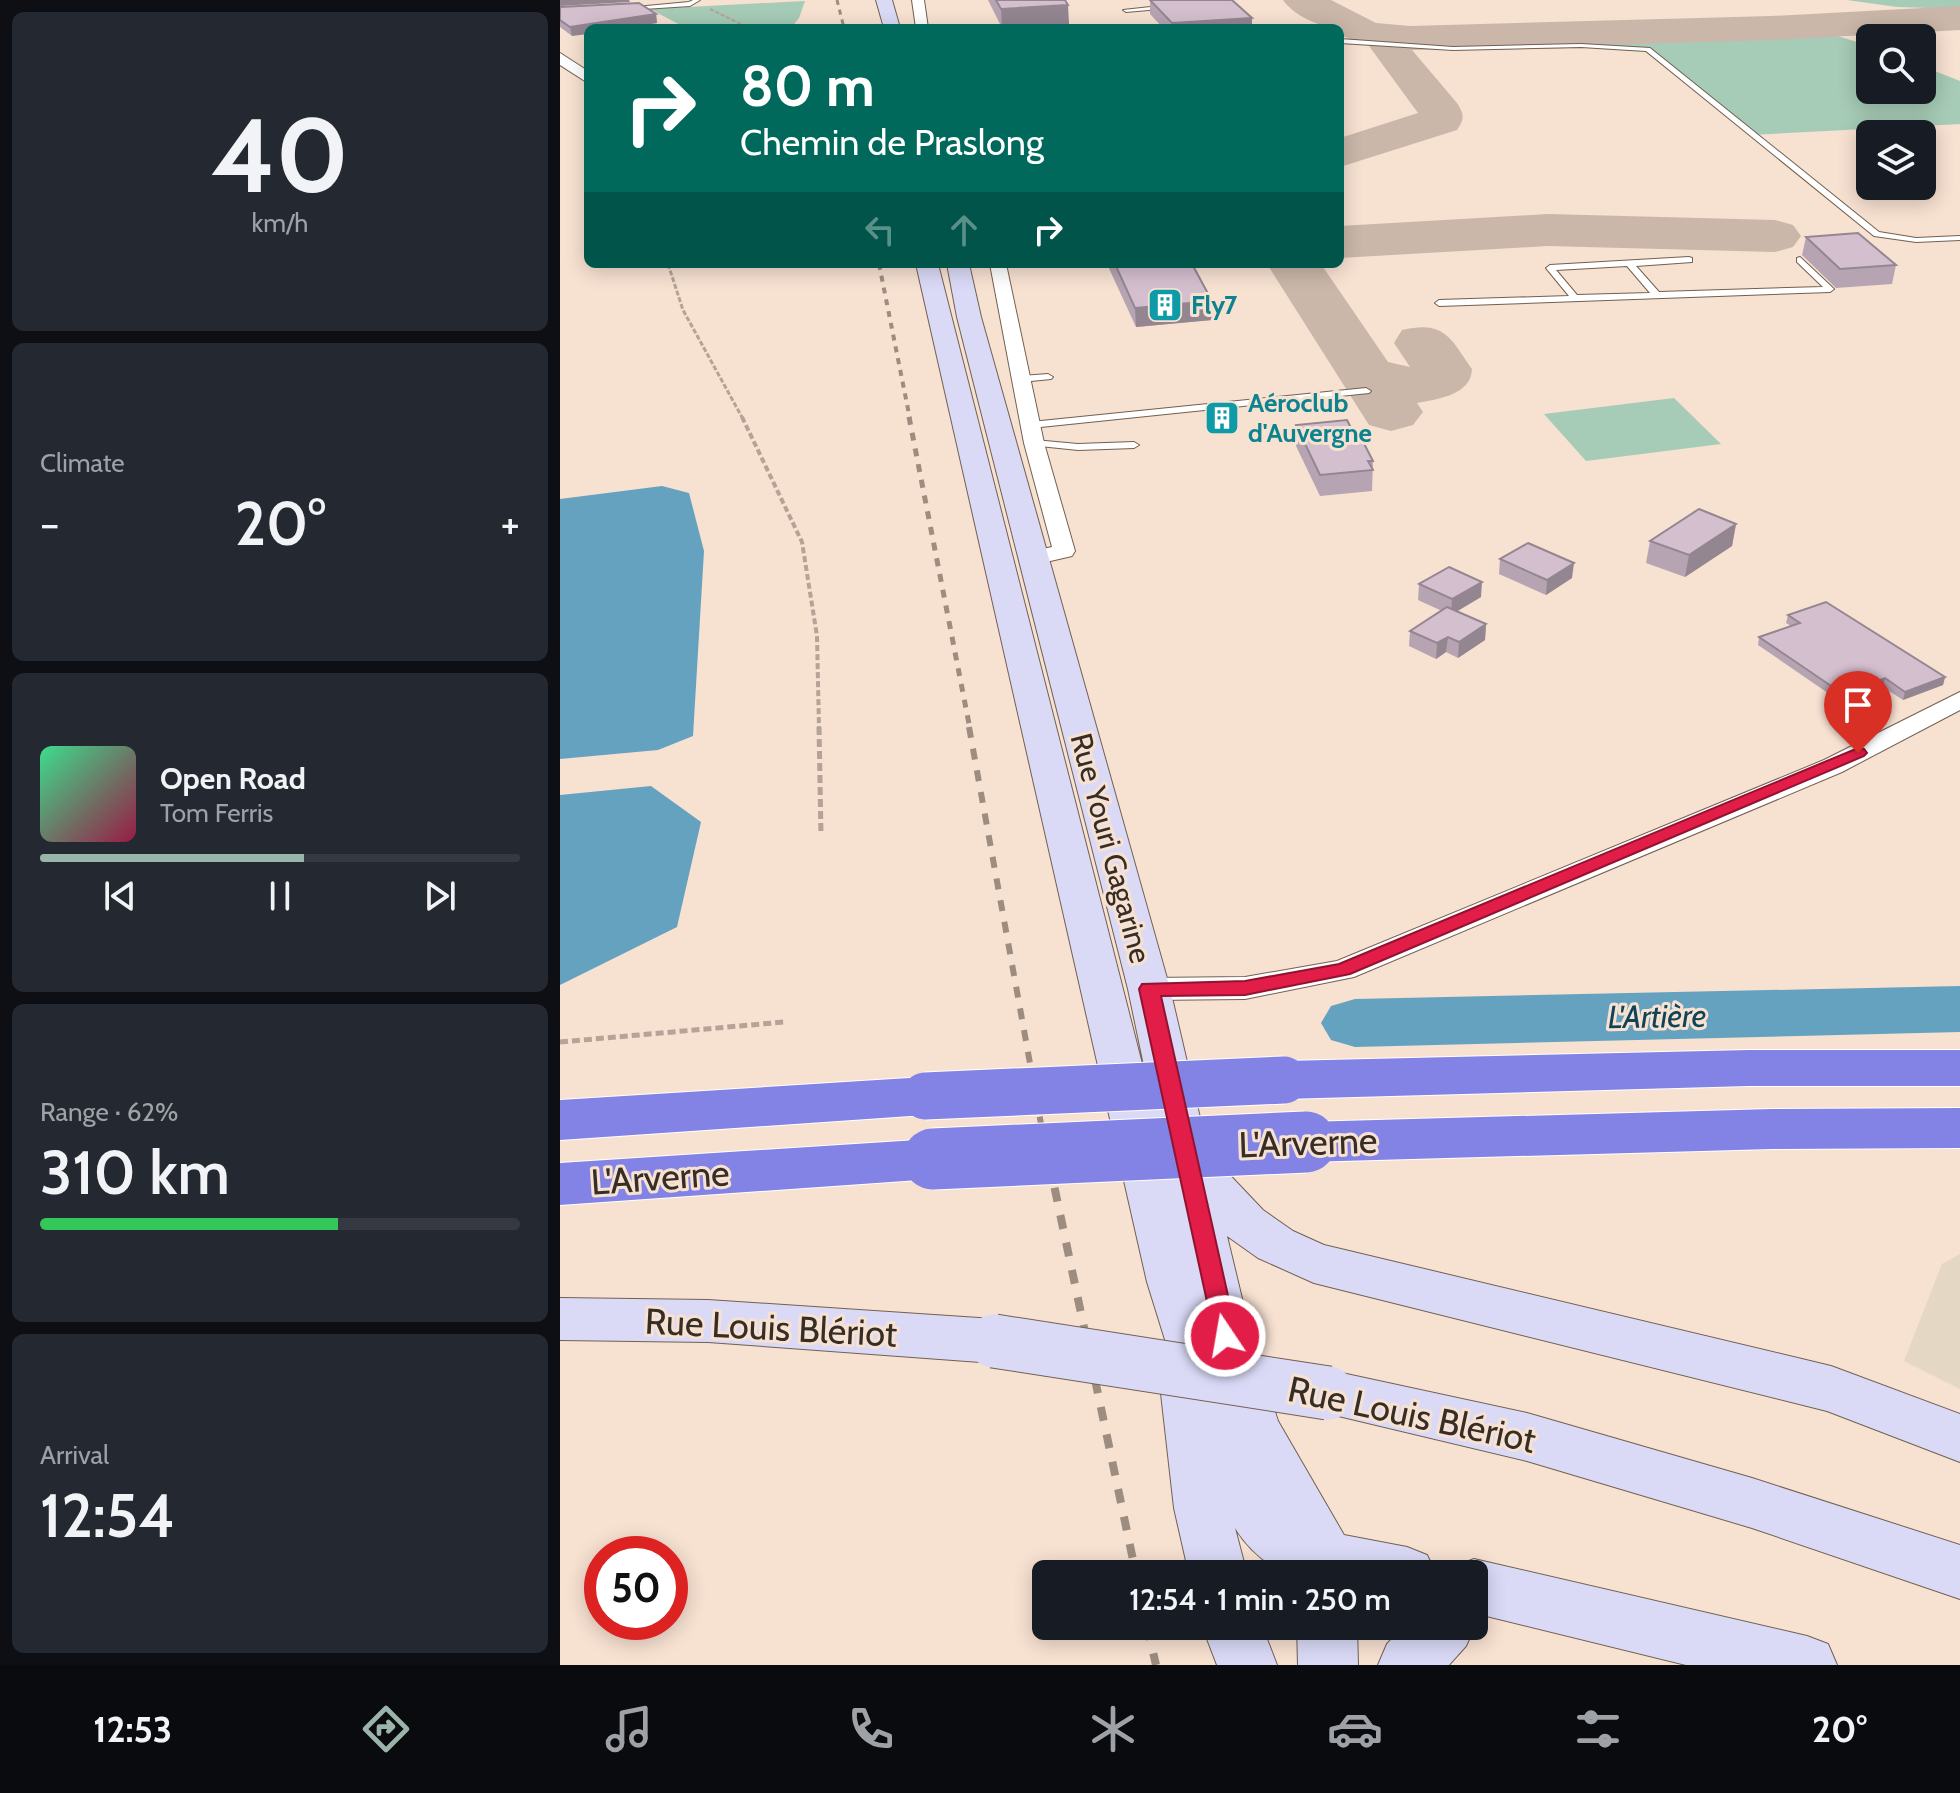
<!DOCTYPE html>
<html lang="en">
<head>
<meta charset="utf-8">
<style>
	body { margin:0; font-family:Cabin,sans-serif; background:#242831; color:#f1f3f6; height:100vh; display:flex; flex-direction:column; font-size:30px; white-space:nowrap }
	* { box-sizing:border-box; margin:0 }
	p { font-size:26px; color:#9ea1a6 }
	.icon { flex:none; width:44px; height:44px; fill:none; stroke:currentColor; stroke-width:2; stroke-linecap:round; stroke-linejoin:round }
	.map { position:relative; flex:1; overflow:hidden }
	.panel { display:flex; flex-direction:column; gap:12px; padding:12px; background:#0d0f14; width:560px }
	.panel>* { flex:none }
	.guide { position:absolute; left:24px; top:24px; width:760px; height:244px; border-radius:12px; box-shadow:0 4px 20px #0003; background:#00695c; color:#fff; overflow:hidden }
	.fabs { position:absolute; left:1296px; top:24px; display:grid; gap:16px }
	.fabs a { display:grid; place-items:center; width:80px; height:80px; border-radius:12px; background:#171b24; box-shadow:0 4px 20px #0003; font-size:40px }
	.speed { position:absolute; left:24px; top:1536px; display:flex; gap:16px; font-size:40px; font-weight:700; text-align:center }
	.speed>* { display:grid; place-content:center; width:104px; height:104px; border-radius:50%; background:#171b24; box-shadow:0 4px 20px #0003; line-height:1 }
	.speed .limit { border:12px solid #d22; background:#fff; color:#111 }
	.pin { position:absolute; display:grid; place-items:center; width:68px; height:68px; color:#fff; margin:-82px -34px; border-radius:50% 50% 50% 0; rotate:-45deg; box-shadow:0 0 8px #0007 }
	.pin .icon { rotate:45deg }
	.me { position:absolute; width:88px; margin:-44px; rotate:348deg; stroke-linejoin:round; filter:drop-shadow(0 0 6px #0008) }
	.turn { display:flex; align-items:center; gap:28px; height:168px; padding:0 24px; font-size:36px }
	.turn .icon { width:104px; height:104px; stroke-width:2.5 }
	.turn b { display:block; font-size:56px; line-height:68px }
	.lanes { display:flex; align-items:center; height:76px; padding:0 24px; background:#0003; justify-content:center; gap:40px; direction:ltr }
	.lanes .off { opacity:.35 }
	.big { font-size:60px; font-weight:600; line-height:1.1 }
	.panel .card { flex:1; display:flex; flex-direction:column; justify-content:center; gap:12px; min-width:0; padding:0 28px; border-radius:12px; background:#242831 }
	.panel .dial { align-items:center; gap:0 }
	.dial b { font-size:104px; line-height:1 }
	.song { display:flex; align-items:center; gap:24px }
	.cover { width:96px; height:96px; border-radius:12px; background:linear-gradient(135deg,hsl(150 70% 55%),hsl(340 70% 35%)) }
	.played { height:8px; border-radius:4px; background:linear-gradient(90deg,#9bb4a9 55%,#363941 55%) }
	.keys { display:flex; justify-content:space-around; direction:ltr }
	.heat { display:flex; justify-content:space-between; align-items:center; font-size:44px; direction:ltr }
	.charge { height:12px; border-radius:6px; background:linear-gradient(90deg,#34c759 62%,#363941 0) }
	.trip { position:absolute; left:472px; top:1560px; width:456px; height:80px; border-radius:12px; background:#171b24; box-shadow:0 4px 20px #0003; font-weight:600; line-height:80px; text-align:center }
	.tab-bar { display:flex; height:128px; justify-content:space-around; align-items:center; background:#090b0e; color:#9ea1a6 }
	.tab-bar .icon { width:56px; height:56px }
	.tab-bar .selected { color:#9bb4a9 }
	.tab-bar b { font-size:36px; color:#f1f3f6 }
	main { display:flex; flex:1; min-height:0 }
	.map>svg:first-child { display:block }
</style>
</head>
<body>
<main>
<section class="panel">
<div class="card dial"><b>40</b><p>km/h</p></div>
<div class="card"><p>Climate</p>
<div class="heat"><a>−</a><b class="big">20°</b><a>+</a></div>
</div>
<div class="card">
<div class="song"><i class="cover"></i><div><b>Open Road</b><p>Tom Ferris</p></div></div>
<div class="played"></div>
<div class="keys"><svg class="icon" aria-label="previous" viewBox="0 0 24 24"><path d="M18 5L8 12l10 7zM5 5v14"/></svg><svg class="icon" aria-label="pause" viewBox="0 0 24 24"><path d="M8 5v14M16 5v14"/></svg><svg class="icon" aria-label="next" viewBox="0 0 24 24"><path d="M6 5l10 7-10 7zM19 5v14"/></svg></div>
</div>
<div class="card"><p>Range · 62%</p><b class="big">310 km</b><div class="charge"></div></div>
<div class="card"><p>Arrival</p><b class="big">12:54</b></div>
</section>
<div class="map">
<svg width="1400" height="1665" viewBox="0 0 1400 1665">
	<rect width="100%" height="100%" fill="#f7e1d1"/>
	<path fill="#e4d7c4" d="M1400,1254V1389L1344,1361L1382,1264Z"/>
	<path fill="#a6cbb6" d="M1287,0H1400V9L1337,7Z
		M245,1L239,18L231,28H126L90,9Z
		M1268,33L1310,46V90H1362V66L1400,81V124L1190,135L1079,47L899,50L866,42Z
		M1114,398L1161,444L1026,461L984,414Z"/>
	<path fill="#65a2c0" d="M102,486L129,493L144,551L133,736L98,750L0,759V499Z
		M91,786L141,822L117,927L0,985V795Z"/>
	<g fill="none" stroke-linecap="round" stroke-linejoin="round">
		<path fill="#65a2c0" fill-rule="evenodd" d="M1400,986V1032L795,1047L771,1040L761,1023L771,1006L795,999Z"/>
		<path fill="#cab7a9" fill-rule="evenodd" d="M723,0H771L816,23L850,26L1211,16L1400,6V30L1211,40L852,50L897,103C904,114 905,118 897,130L780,167V138L858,113L809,46L780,35V28C761,28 734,16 723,0Z
			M988,214L1215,220L1233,225L1241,236L1233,247L1215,252L988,246L780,258V226Z
			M707,264H761L828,362L850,367L834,343L842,330C884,320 890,337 912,369C911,395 878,399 857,403L863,412L853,425L831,431L809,425Z"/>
		<g stroke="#726051" stroke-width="2">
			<path id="service" d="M133,0H140L130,6L68,10L65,8L129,2Z
				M609,5L611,8L566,12L563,10Z
				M780,39L893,47L1021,44L1090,48L1319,232L1356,238L1400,236V240L1356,242L1314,236L1086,51L1021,47L893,50L780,43Z
				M1129,257L1132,258V262L1076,266L1099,292L1263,287L1237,262V258L1240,257L1274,289L1270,292L879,306L875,303L879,300L1009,296L986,268L990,265ZM1067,266L1090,293L1017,295L996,270Z
				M488,374L493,377L491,379L461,382L456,379L461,376Z
				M806,388L811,391L809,393L471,428L466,425L471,422Z
				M474,440L518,444L574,442L579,445L574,448L518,450L470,445L469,443Z"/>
		</g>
		<g stroke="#726051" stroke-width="2">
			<path id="minor" d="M352,0H364L368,28H356Z
				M430,264H446L484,443L515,551L512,556L473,565L465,563L462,558L465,553L492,547L464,443Z
				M1400,692V710L1282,772L794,977L685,999L589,1000L578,997L573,989L578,981L589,978L685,977L777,961L1264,760Z"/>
		</g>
		<g stroke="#726051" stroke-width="2">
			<path id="tertiary" d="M0,53L28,71V83L0,65Z"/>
		</g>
		<g stroke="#726051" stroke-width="2">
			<path id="secondary" d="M316,0H332L340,28H324Z
				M356,264H378L591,1099L568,989L397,317L387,264H409L421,317L610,989L648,1152L703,1210L733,1231L764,1245L1271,1366L1400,1414V1462L1267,1411L754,1283L698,1258L667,1236L691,1336L718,1421L784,1535L847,1547L867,1555L876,1574H729C706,1565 688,1549 675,1528L687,1574H629L614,1508L599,1376L606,1360L611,1359L587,1282Z
				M0,1298L148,1300L434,1319L452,1326L460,1341L452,1356L434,1363L148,1342L0,1340Z
				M768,1370L967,1413L1192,1478L1400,1545V1599L1192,1528L967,1461L749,1409L742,1393L749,1377Z
				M914,1559L1247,1636L1268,1644L1277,1665H1126L914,1613V1574H890L893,1567Z
				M914,1625L915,1626L906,1646L889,1665H818L827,1644L844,1626Z
				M642,1626H702L717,1665H657Z
				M737,1626H797L798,1665H738Z"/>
		</g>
		<g stroke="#fff" stroke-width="2">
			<path id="motorway" d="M1189,1050H1400V1086H1189L724,1099L706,1093L698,1080L706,1067L724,1061Z
				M365,1077L383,1083L391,1096L383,1109L365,1115L0,1140V1100Z
				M1400,1108V1148L1212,1149L746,1162L727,1156L719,1142L727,1128L746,1122L1212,1109Z
				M373,1139L392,1145L400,1159L392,1173L373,1179L0,1205V1163Z"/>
		</g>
		<path stroke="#b4a396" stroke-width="2" stroke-dasharray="4 2" stroke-linecap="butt" d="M150,9L189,28"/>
		<path stroke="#b4a396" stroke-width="3" stroke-dasharray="5 2" stroke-linecap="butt" d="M108,264L123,310L183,419"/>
		<path stroke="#b4a396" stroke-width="4" stroke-dasharray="6 3" stroke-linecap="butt" d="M182,417L242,542L257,636L259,729"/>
		<path stroke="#b4a396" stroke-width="5" stroke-dasharray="8 4" stroke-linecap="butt" d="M259,727L261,835
			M0,1042L224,1022"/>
		<use href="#service" fill="#fff" fill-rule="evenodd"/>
		<use href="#minor" fill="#fff" fill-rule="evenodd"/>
		<use href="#tertiary" fill="#fff" fill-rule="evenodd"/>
		<use href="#secondary" fill="#dadaf7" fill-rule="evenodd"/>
		<use href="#motorway" fill="#8383e5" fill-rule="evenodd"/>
		<path stroke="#9d8d81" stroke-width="3" stroke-dasharray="5 5" stroke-linecap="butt" d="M277,0L284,28"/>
		<path stroke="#9d8d81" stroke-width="4" stroke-dasharray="6 6" stroke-linecap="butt" d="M319,264L350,419"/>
		<path stroke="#9d8d81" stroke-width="5" stroke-dasharray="8 8" stroke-linecap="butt" d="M349,417L410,729"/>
		<path stroke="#9d8d81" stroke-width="6" stroke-dasharray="11 11" stroke-linecap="butt" d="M409,727L483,1135"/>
		<path stroke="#9d8d81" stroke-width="8" stroke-dasharray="14 14" stroke-linecap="butt" d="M483,1133L576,1574
			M587,1626L596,1665"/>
		<g stroke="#726051" stroke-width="55" stroke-linecap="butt">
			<path id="secondary-bridge" d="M434,1341L768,1393"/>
		</g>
		<g stroke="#fff" stroke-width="49" stroke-linecap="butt">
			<path id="motorway-bridge-far1" d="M365,1096L724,1080"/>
		</g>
		<g stroke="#fff" stroke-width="63" stroke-linecap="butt">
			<path id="motorway-bridge" d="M373,1159L746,1142"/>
		</g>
		<use href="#secondary-bridge" stroke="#dadaf7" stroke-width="53"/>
		<use href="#motorway-bridge-far1" stroke="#8383e5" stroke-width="47"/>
		<use href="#motorway-bridge" stroke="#8383e5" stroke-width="61"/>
	</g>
	<path fill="#b6a4b2" d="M428,0H505L509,24L442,28Z
		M590,0L692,28H603L590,14Z
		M0,7L96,14L97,23L65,28H28L12,36L0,27Z
		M1246,237L1336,265L1332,284L1276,288L1242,255Z
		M547,264H632L652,320L576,327Z
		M736,425L791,428L813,461L812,491L760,496L736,446Z
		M1176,524L1172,546L1125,577L1086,563L1090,541Z
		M940,559L1012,578L986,595L939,574Z
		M859,584L921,597L897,611L926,624L925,640L898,658L886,652L876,659L849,646L850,631L882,611L858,600Z
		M1228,615L1385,677L1383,685L1343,700L1323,687L1281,702L1198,645L1199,637L1231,626L1226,623Z"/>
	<path fill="#948691" d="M0,0H69L70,2L0,6Z
		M508,5L509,24L442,28L441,9Z
		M96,14L97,23L65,28H28V34L12,36L10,27Z
		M692,18V28H612V23Z
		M652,301V320L576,327L575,308Z
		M1176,524L1172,546L1125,577L1129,555Z
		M1014,563L1012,578L986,595L987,580Z
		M922,582L921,597L891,615L892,599Z
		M926,624L925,640L898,658L899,642Z
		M888,637L886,652L876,659L877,643Z
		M1385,677L1383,685L1343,700L1345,692Z
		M1325,678L1323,687L1281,702L1283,694Z"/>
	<path fill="#d4bfcf" stroke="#948691" stroke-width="2" d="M436,0H505L508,5L441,9Z
		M590,0H672L692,18L612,23Z
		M79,3L96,14L10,27L0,20V7Z
		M1298,233L1336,265L1280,269L1246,237Z
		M555,264H632L652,301L575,308Z
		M787,420L791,428H796L813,461H808L813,470L760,475L736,425Z
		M1139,509L1176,524L1129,555L1090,541Z
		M968,543L1014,563L987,580L940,559Z
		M889,567L922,582L892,599L859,584Z
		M1266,602L1385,677L1345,692L1325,678L1283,694L1199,637L1240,623L1228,615Z
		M887,607L926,624L899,642L888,637L877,643L850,631Z"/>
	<path fill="#e11d48" stroke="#92132f" stroke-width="2" d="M1298,748L1304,749L1307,753L1304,756L790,974L685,995L601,996L677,1336L674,1343L665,1346L656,1343L579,989L582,984L685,981L779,964Z"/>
	<defs>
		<g id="building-square" transform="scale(1.8)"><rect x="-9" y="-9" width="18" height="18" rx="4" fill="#0f9aa8" stroke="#f7e1d1"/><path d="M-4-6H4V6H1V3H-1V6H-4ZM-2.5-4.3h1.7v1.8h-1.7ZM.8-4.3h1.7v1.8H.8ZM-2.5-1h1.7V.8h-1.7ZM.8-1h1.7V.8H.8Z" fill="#fff"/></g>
	</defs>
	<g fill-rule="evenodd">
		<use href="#building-square" x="605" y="305"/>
		<use href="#building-square" x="662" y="418"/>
	</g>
	<g text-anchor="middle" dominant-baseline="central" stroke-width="6" stroke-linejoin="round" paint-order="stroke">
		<g font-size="26" font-weight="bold" fill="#0d838f" stroke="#f7e1d1" text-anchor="start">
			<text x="631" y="305">Fly7</text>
			<text x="688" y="403">Aéroclub<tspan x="688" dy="30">d'Auvergne</tspan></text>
		</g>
		<g font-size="30" fill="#352d26" stroke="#f7e1d1">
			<text transform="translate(551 848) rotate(75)">Rue Youri Gagarine</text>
		</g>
		<g font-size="32" font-style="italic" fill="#0f4358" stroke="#f7e1d1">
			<text transform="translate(1097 1016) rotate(-1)">L'Artière</text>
		</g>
		<g font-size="36" fill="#352d26" stroke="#f7e1d1">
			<text transform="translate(748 1142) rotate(-2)">L'Arverne</text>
			<text transform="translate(100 1177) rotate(-4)">L'Arverne</text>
			<text transform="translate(211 1327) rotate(3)">Rue Louis Blériot</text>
			<text transform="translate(852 1414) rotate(12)">Rue Louis Blériot</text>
		</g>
	</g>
</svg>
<div class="fabs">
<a><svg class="icon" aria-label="search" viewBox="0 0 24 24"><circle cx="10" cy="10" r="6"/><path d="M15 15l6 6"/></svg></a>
<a><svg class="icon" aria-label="layers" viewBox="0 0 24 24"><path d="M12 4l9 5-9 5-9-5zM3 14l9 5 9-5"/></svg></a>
</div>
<div class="speed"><div class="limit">50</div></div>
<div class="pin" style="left:1298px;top:753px;background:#d93025"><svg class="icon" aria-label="arrive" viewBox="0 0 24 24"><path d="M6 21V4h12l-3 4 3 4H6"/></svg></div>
<svg class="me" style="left:665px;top:1336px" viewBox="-20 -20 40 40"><circle r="17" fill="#e11d48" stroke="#fff" stroke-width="3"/><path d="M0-11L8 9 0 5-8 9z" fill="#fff"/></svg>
<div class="trip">12:54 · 1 min · 250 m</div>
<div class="guide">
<div class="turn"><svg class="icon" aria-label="right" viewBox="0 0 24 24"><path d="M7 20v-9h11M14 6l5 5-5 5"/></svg><div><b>80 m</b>Chemin de Praslong</div></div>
<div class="lanes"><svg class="icon off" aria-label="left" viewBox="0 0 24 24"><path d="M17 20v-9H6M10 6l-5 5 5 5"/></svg><svg class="icon off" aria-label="ahead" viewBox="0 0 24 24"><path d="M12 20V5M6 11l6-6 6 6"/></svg><svg class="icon" aria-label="right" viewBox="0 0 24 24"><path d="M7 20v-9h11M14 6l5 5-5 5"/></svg></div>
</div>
</div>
</main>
<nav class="tab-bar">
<b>12:53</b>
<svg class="icon selected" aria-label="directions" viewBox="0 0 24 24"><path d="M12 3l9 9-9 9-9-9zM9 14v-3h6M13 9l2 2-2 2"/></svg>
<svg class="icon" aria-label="music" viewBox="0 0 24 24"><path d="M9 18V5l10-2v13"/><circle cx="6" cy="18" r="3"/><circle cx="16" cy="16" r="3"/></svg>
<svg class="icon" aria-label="phone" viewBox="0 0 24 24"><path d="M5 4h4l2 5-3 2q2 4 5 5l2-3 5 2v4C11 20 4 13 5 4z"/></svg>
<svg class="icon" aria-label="climate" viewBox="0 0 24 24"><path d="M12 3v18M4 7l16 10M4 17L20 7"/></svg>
<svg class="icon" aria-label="car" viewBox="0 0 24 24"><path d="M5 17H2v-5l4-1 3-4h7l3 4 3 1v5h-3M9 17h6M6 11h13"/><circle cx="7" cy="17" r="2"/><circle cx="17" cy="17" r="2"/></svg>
<svg class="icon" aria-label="filters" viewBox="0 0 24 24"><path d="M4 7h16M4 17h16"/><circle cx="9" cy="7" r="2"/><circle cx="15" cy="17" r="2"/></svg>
<b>20°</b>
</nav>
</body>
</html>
